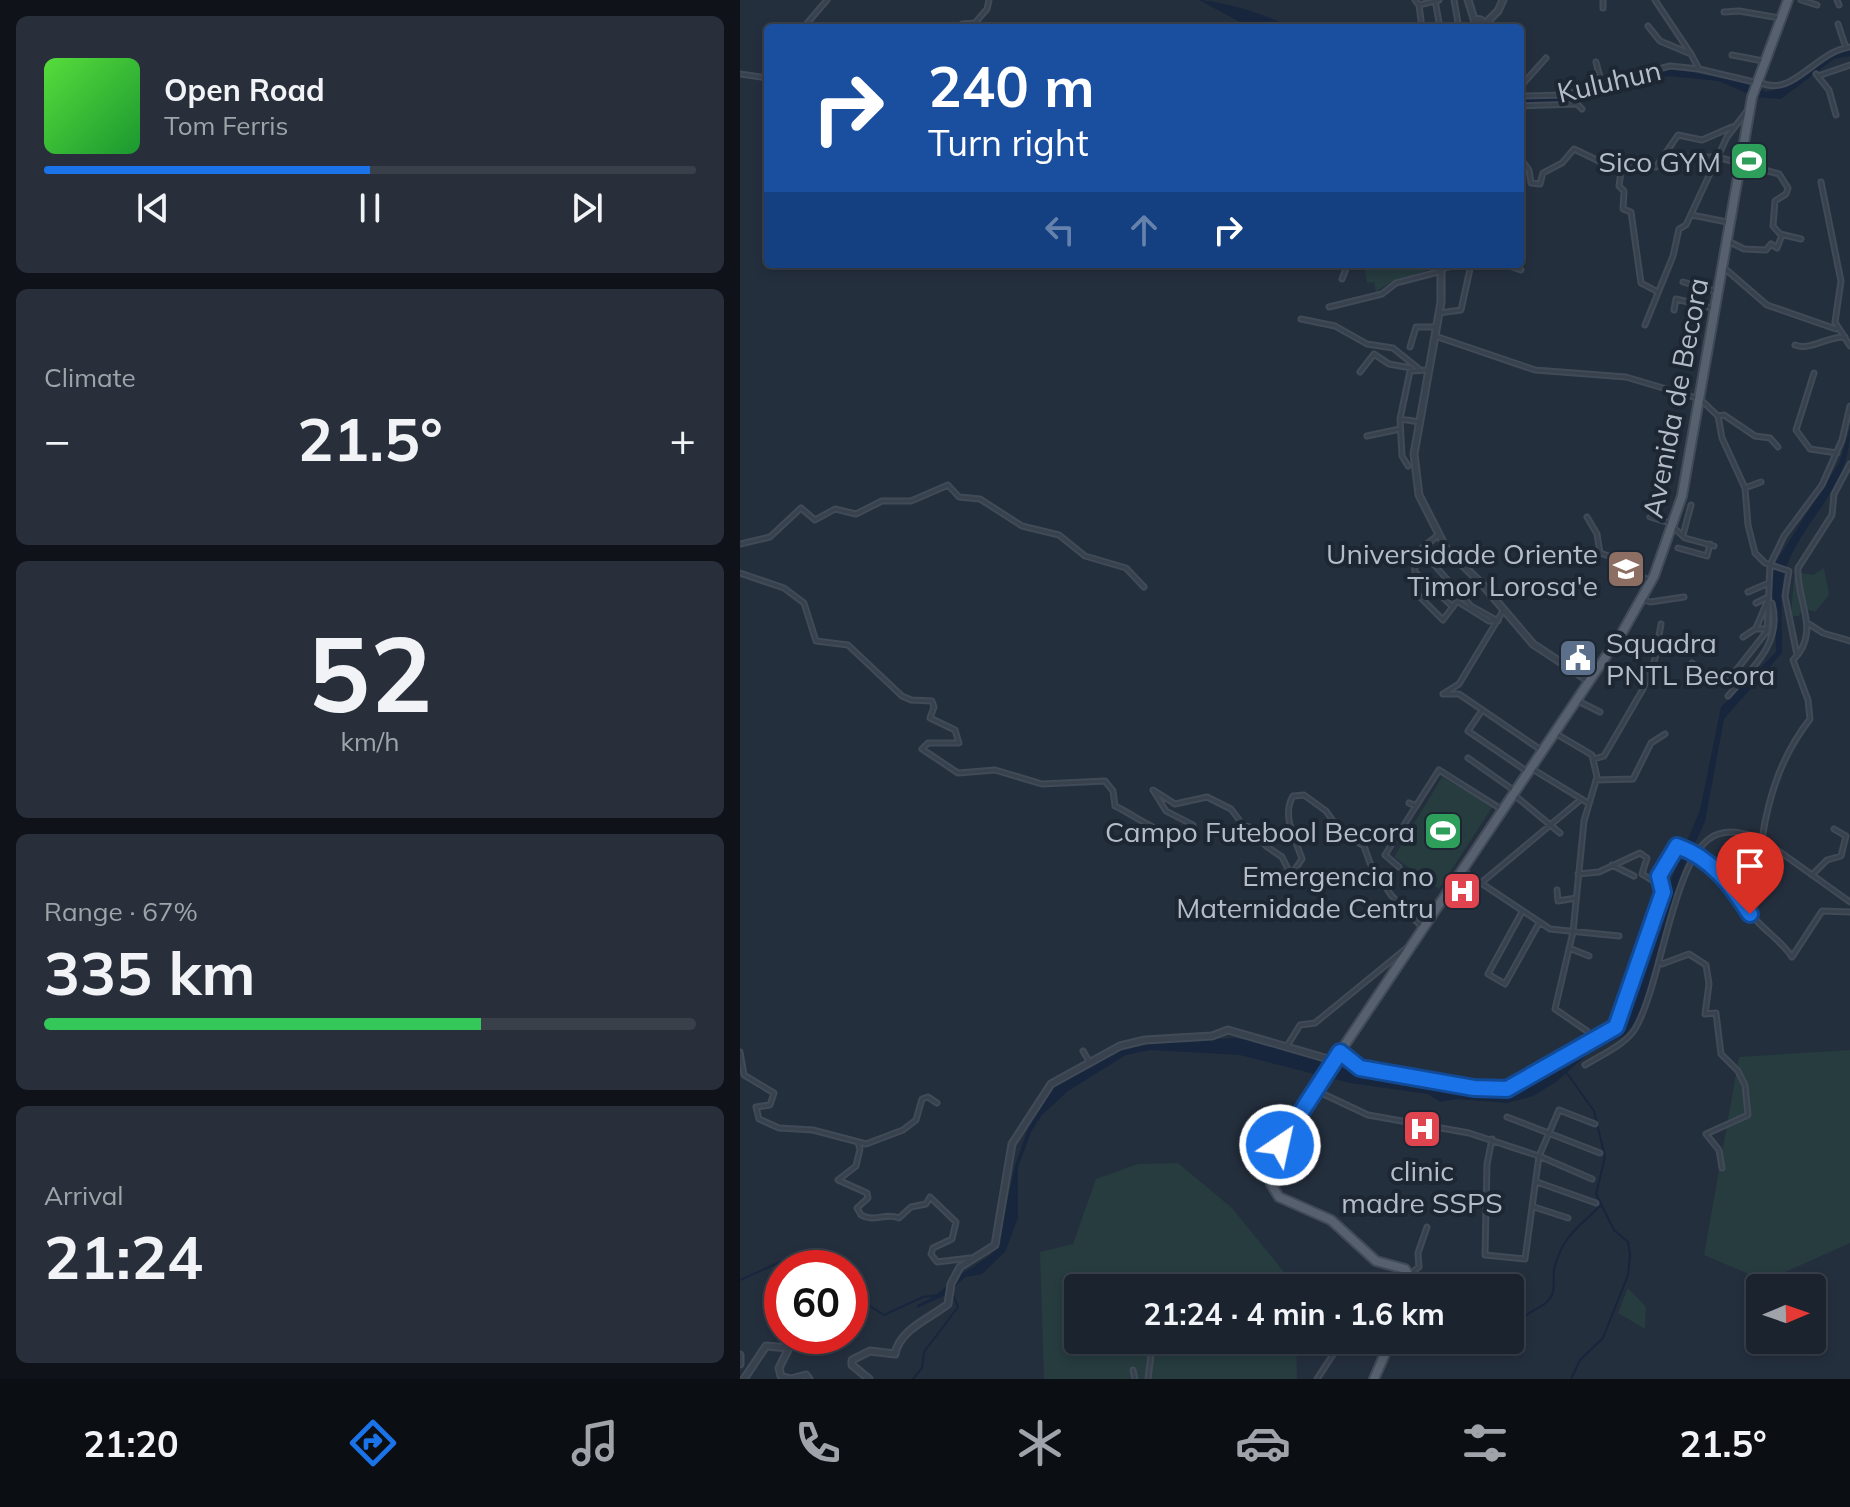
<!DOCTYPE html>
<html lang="en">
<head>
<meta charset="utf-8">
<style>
	body { margin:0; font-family:Mulish,sans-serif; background:#282f3a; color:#f1f3f6; height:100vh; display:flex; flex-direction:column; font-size:30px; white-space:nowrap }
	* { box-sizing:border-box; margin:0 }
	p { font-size:26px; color:#a0a4aa }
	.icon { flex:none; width:44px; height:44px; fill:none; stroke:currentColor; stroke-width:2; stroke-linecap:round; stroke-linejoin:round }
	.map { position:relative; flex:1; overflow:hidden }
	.panel { display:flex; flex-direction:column; gap:16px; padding:16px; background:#0f1319; width:740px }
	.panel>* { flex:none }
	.banner { position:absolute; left:24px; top:24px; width:760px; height:244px; border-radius:8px; box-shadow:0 4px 12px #0003,0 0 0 2px #39404a; background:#1a4fa0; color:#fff; overflow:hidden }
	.needle { width:52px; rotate:88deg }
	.tools { position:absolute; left:1006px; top:1274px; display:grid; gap:16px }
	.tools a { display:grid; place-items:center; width:80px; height:80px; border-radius:8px; background:#1b232e; box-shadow:0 4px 12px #0003,0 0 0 2px #39404a; font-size:40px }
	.speed { position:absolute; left:24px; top:1250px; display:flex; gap:16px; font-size:40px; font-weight:700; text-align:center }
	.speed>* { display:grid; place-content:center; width:104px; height:104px; border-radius:50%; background:#1b232e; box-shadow:0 4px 12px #0003,0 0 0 2px #39404a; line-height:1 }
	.speed .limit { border:12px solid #d22; background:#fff; color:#111 }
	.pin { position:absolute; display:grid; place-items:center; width:68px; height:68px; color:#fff; margin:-82px -34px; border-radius:50% 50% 50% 0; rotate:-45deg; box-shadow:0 0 8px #0007 }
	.pin .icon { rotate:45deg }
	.me { position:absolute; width:88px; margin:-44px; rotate:34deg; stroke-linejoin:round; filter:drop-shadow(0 0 6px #0008) }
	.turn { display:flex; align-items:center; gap:28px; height:168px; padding:0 32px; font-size:36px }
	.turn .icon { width:104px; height:104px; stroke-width:2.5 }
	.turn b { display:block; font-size:56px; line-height:68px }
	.lanes { display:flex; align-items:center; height:76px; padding:0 32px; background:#0003; justify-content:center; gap:40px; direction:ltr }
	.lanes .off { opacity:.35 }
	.big { font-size:60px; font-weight:700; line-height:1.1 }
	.panel .card { flex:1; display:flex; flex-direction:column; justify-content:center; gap:12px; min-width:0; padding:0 28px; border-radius:12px; background:#282f3a }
	.panel .dial { align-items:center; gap:0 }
	.dial b { font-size:104px; line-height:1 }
	.song { display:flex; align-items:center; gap:24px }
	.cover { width:96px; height:96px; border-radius:12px; background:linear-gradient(135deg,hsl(110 70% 55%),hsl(130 70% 35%)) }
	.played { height:8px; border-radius:4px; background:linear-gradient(90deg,#1a73e8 50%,#39404a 50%) }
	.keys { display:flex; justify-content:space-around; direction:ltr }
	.heat { display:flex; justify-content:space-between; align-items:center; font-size:44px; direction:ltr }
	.charge { height:12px; border-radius:6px; background:linear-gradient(90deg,#34c759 67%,#39404a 0) }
	.trip { position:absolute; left:324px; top:1274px; width:460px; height:80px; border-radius:8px; background:#1b232e; box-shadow:0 4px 12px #0003,0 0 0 2px #39404a; font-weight:700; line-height:80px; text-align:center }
	.dock { display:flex; height:128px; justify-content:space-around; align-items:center; background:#0b0e12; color:#a0a4aa }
	.dock .icon { width:56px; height:56px }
	.dock .on { color:#1a73e8 }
	.dock b { font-size:36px; color:#f1f3f6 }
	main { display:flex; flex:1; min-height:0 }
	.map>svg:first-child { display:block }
</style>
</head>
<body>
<main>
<section class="panel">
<div class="card">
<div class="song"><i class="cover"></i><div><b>Open Road</b><p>Tom Ferris</p></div></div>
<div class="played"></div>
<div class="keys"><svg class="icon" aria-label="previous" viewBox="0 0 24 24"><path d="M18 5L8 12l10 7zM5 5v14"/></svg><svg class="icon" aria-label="pause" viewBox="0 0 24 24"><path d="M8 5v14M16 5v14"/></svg><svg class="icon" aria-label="next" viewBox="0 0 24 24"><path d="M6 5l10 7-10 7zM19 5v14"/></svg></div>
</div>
<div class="card"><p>Climate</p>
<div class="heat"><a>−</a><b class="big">21.5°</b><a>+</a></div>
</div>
<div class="card dial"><b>52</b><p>km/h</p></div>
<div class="card"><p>Range · 67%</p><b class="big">335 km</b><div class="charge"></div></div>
<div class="card"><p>Arrival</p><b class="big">21:24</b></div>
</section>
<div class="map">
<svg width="1110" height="1379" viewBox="0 0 1110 1379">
	<rect width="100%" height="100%" fill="#242f3e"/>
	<path fill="#263c3f" d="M624,264H694V268L649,283L636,292L634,282L627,283Z
		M1084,568L1089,595L1075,612L1063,608L1059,616H1051L1054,578L1060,573L1073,575Z
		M702,777L753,806L699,889L654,857Z
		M1110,1050V1243L1025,1281L964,1255L999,1057Z
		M438,1163L492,1208L553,1283L554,1288H338V1340H556L557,1379H304L300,1252L333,1244L356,1179L398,1164Z
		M888,1288L906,1307L905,1329L878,1313Z"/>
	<path fill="#17263c" d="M459,0C478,0 534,16 550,28H511Z
		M1110,50V56L1094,59L1041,99L1015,97L979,81L928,76L826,105H780V99H824L910,71L931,68L1011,84L1026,92C1060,86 1076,55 1110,50Z
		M1110,428C1110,487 1070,512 1049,560C1037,587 1043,624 1042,653L984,719L965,822L942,871L921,954L898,1018L885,1035L848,1054L816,1082L793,1096L767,1103L718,1099L700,1102L688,1094L610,1083L500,1055L410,1050L386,1055L328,1091L302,1115L292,1130L278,1167V1218L265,1252L242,1274L225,1277L208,1294L177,1308V1305C194,1298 202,1290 215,1279C231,1265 243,1267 257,1247L275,1166L294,1111L317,1084L386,1045L494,1038L520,1042L604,1068L741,1096C791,1098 830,1049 876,1033L889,1007L924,897L960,810L981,707L1036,652L1035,608L1030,583L1036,562L1100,461Z"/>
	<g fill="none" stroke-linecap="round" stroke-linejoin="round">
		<path stroke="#17263c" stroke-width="2" d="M826,1072L854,1111L865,1157L856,1194L874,1230L888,1242L890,1254L888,1275L863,1338L840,1360L831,1379
			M227,1272L251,1256
			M0,1280L49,1258L58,1268
			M110,1282L122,1301L144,1315L183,1297L198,1295
			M772,1331C785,1308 804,1311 812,1295C815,1287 813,1278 814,1270C821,1237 839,1227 860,1206
			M173,1379L182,1368L184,1352L218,1307L212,1292"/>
		<g stroke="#414a57" stroke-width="7">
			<path id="minor" d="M675,0L679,5L699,0
				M695,0L700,28
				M714,0L719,28
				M863,0V8
				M915,0L951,54
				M1061,0L1077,5
				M1097,0L1099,5
				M679,5L682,28
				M984,12L999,11L1040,18
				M1098,24L1106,48
				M908,26L920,41L951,54L959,69
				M63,28L87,0
				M221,28L222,24L235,23L247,9L249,0
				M992,55L1023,61
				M856,62L862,85
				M0,74L28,78
				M1076,74L1089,90L1096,115
				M1078,76L1110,65
				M1019,82C1053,99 1074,52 1110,47
				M780,87L806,58
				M780,96L824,95L930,66L959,69L1014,82
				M780,106L837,104L842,109
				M948,157H977L1039,174L1048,188L1046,194L1035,201L1033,226L1040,234L1061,239
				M780,158L789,170L791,183L800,184L803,173L822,163L834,149L865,164L916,167L938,135L962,140L992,127
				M882,164L879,186L884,191L883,209L891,212L901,283L918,292
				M1081,182L1101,281L1095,322L1110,346
				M952,215L987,222
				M988,241L1004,249L1026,250L1031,244L1037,248L1042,235
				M763,264L781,270
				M983,267L1027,305L1096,329
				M702,268L728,264
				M602,279L608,264
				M943,282L975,291
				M589,307L642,294L656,283L702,271
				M934,310L936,299L972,308
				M699,313L721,310L730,269
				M561,319L595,326L627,344L653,348L679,369
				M905,325L933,256L939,229L946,225L987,137L1007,111
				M695,336L795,370L886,377L960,399L978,416L982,438L1005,488L1008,525L1015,553L1025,563L1049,571L1045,596L1057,655
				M1055,345C1071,351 1087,336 1105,337
				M670,347L676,327H696
				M620,372L634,354L649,364L671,368
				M1074,373L1056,430L1070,449L1097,453
				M978,416L984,415L1015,436L1030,438L1038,447
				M660,419L670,371L688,370
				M627,436L660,429
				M668,466L662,456L660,419L680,422
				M1005,488L1021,482
				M847,517L857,534L860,553L895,565L901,576L910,581
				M910,517L930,523
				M933,527L945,538L974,546
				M943,535L951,505
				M0,544L30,537L61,508L75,520L95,509L116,514L142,501H171L208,485L219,497L240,499L282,526L319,535L345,556L386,568L404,587
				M938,548L967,556L970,544
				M680,549L731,606L758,621H749L717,601L703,620L676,593L674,551Z
				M682,549L683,547L698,535L682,549
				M675,572L713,607
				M0,573L44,588L64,603L76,641L108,645L162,696L171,700L192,701L194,707L190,718L215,730L219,743H188L182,749L218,773L255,770L302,784L365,781L373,791L375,806C397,816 426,842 452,834L453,825L426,811L413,790L435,804L467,797L491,809L503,825L510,827L526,846L542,857L551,875L562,859C556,840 541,816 553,796L564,795L586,811L601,832L624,846L630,863L651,895L681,926
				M1008,592L1029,583
				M901,599L910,602L944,597
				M1069,624L1083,633L1110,641
				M1016,628L1028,600L1026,598L1016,603
				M1003,637L1015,629H1027
				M878,645L917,646
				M952,663L971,677L987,682L1027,631L1030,565L1044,536L1082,485L1102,440L1110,406
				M703,694H719L801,750
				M703,694L719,684L763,611
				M988,696C1011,669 1043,644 1032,603
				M840,702L860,712
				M741,712L728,731L785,770
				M815,733L852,755L857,777L844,821L833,932L815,1009L847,1031L851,1038
				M728,758L772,789
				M854,759L864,756L903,689L915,659L921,624
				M794,770L848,803
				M856,780L893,779L911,743L925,734
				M773,794L820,833
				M669,803L676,806L699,770L761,809
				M1022,839L1110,902
				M872,865L894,876
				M659,867L645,855L676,806
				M723,871L810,929L879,936
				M1072,875L1087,860L1101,856L1106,836L1094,829
				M917,881L935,847C971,846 996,899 1017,921C1029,934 1042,942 1052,957L1082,911L1110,912
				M741,883L839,801
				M817,890L818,901L836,898
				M782,912L748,974L765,984L799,923
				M829,948L849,956
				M919,961L922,964L949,954L966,965L969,984L965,1014L976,1013L981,1054L998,1071L1005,1085L1008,1115L966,1134L979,1150L982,1168
				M547,1046L560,1025L575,1023L668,947
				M343,1051L349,1061
				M0,1052L4,1075L34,1093L30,1105L16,1107L19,1119L39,1128L73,1130L126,1144L163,1130L176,1120L182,1099L188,1097L197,1103
				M602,1054L620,1068L761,1091L822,1058L851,1038L870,1034L876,1027L890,995L923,887L902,874L907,858L900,853L859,872L838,874
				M845,1065C861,1055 885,1045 895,1029C921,985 932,866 969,839C985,827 1005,833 1022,839C1029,794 1042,755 1070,719L1068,700L1053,660C1082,632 1056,601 1058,568L1092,515L1094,494L1110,464
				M579,1092L628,1115L729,1133L799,1156L785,1259L745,1255L747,1164L752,1139
				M767,1117L860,1153
				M118,1143L120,1149L116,1166L98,1180L127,1193L128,1198L117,1208L121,1215C135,1223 145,1212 159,1218L171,1207L186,1204L190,1197L216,1222L212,1239L193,1248L191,1254L197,1262L230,1258
				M852,1179L799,1156L819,1110L855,1124
				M797,1182L856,1203
				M794,1207L828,1218
				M669,1275L679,1267L678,1253L687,1227
				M393,1370L395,1379
				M408,1379L412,1347
				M577,1379L596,1350"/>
		</g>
		<g stroke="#414a57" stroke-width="9">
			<path id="tertiary" d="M728,0L735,22
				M734.5 24a4.5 4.5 0 1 1 9 0a4.5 4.5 0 1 1-9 0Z
				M743,26L758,11L763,0
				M701,264V302L674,454L679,495L707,550L742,584L793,644L849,681
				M0,1355V1364
				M4,1379L26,1346L49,1348L39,1368L41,1376L50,1379
				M51,1379L66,1375L69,1379
				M129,1379L112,1365V1360L130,1351L155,1354C160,1329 189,1319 208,1304L211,1284L220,1267L255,1245L272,1144L311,1084L380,1046L405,1040L472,1036L488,1030L595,1061"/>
		</g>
		<g stroke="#414a57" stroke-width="12">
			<path id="primary" d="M667,1288L669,1275L665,1269L636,1261L591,1220L539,1197L531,1184L529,1166L600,1052L883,631L914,576L942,496L1012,97L1048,0
				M634,1379L651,1340"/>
		</g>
		<use href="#minor" stroke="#38414e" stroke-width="3"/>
		<use href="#tertiary" stroke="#38414e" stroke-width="5"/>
		<use href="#primary" stroke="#56606e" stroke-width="8"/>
	</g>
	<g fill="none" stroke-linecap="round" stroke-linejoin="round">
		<g stroke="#114b97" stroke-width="20">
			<path id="route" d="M540,1145L600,1052L620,1068L734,1088L767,1089L876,1027L923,892L919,876L937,846C972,858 991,885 1010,914"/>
		</g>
		<use href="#route" stroke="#1a73e8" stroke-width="14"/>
	</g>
	<defs>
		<g id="stadium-square" transform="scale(2)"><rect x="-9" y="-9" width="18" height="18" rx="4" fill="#2e9e5b" stroke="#1d2633"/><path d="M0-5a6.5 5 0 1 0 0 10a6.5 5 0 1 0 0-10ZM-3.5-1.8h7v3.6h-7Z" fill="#fff"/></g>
		<g id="university-square" transform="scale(2)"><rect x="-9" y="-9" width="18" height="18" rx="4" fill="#8d6e63" stroke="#1d2633"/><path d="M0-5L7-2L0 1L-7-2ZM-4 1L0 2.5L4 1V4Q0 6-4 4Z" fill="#fff"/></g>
		<g id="civic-square" transform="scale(2)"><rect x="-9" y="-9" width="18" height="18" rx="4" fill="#5c6f8a" stroke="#1d2633"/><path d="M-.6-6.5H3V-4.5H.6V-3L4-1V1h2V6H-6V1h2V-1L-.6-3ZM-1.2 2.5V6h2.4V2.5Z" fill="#fff"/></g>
		<g id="hospital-square" transform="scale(2)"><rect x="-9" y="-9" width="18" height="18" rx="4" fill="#e0444e" stroke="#1d2633"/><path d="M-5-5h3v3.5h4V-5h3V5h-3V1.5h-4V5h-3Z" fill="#fff"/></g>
	</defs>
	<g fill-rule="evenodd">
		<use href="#stadium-square" x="1009" y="161"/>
		<use href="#university-square" x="886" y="569"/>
		<use href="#civic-square" x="838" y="658"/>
		<use href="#stadium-square" x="703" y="831"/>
		<use href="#hospital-square" x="722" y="891"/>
		<use href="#hospital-square" x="682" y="1129"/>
	</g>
	<g text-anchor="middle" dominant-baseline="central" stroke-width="8" stroke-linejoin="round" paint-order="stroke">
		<g font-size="28" fill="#b4bcc9" stroke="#1d2633">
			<text transform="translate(869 81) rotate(-13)">Kuluhun</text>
			<text transform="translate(935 398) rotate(-79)">Avenida de Becora</text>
		</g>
		<g font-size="28" fill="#b4bcc9" stroke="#1d2633" text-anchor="end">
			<text x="981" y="161">Sico GYM</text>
			<text x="858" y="553">Universidade Oriente<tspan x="858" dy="32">Timor Lorosa'e</tspan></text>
			<text x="866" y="642" text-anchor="start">Squadra<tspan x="866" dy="32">PNTL Becora</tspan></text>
			<text x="675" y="831">Campo Futebool Becora</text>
			<text x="694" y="875">Emergencia no<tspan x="694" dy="32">Maternidade Centru</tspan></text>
			<text x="682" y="1170" text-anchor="middle">clinic<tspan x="682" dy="32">madre SSPS</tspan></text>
		</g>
	</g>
</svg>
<div class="tools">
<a><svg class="needle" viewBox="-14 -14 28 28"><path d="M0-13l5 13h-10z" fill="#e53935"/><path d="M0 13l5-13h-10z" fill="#a0a4aa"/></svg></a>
</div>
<div class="speed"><div class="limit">60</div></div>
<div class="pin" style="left:1010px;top:914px;background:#d93025"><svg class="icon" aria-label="arrive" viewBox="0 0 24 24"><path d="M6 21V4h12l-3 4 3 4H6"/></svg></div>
<svg class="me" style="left:540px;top:1145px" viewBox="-20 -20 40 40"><circle r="17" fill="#1a73e8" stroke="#fff" stroke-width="3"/><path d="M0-11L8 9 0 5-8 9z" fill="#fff"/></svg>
<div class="trip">21:24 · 4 min · 1.6 km</div>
<div class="banner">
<div class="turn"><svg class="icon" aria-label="right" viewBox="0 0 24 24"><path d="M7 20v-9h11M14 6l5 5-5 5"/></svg><div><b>240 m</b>Turn right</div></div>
<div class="lanes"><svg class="icon off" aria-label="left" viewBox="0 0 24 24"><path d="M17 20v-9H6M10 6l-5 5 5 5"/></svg><svg class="icon off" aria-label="ahead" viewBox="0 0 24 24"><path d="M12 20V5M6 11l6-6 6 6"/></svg><svg class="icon" aria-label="right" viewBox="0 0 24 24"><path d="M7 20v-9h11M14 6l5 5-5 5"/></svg></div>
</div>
</div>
</main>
<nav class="dock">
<b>21:20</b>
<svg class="icon on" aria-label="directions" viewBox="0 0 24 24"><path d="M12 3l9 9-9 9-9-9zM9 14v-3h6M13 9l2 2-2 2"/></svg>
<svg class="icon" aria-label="music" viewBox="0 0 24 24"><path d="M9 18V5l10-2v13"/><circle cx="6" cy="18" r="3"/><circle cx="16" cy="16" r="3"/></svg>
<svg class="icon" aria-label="phone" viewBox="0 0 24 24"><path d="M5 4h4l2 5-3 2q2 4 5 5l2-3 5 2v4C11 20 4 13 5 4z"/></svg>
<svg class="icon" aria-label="climate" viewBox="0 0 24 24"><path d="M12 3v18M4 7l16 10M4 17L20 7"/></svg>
<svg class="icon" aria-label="car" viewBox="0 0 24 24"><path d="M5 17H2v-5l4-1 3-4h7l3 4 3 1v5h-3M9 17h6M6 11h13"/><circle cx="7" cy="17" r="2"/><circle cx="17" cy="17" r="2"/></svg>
<svg class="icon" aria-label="filters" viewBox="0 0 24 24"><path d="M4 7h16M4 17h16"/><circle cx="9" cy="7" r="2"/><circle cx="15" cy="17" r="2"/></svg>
<b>21.5°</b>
</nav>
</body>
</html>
